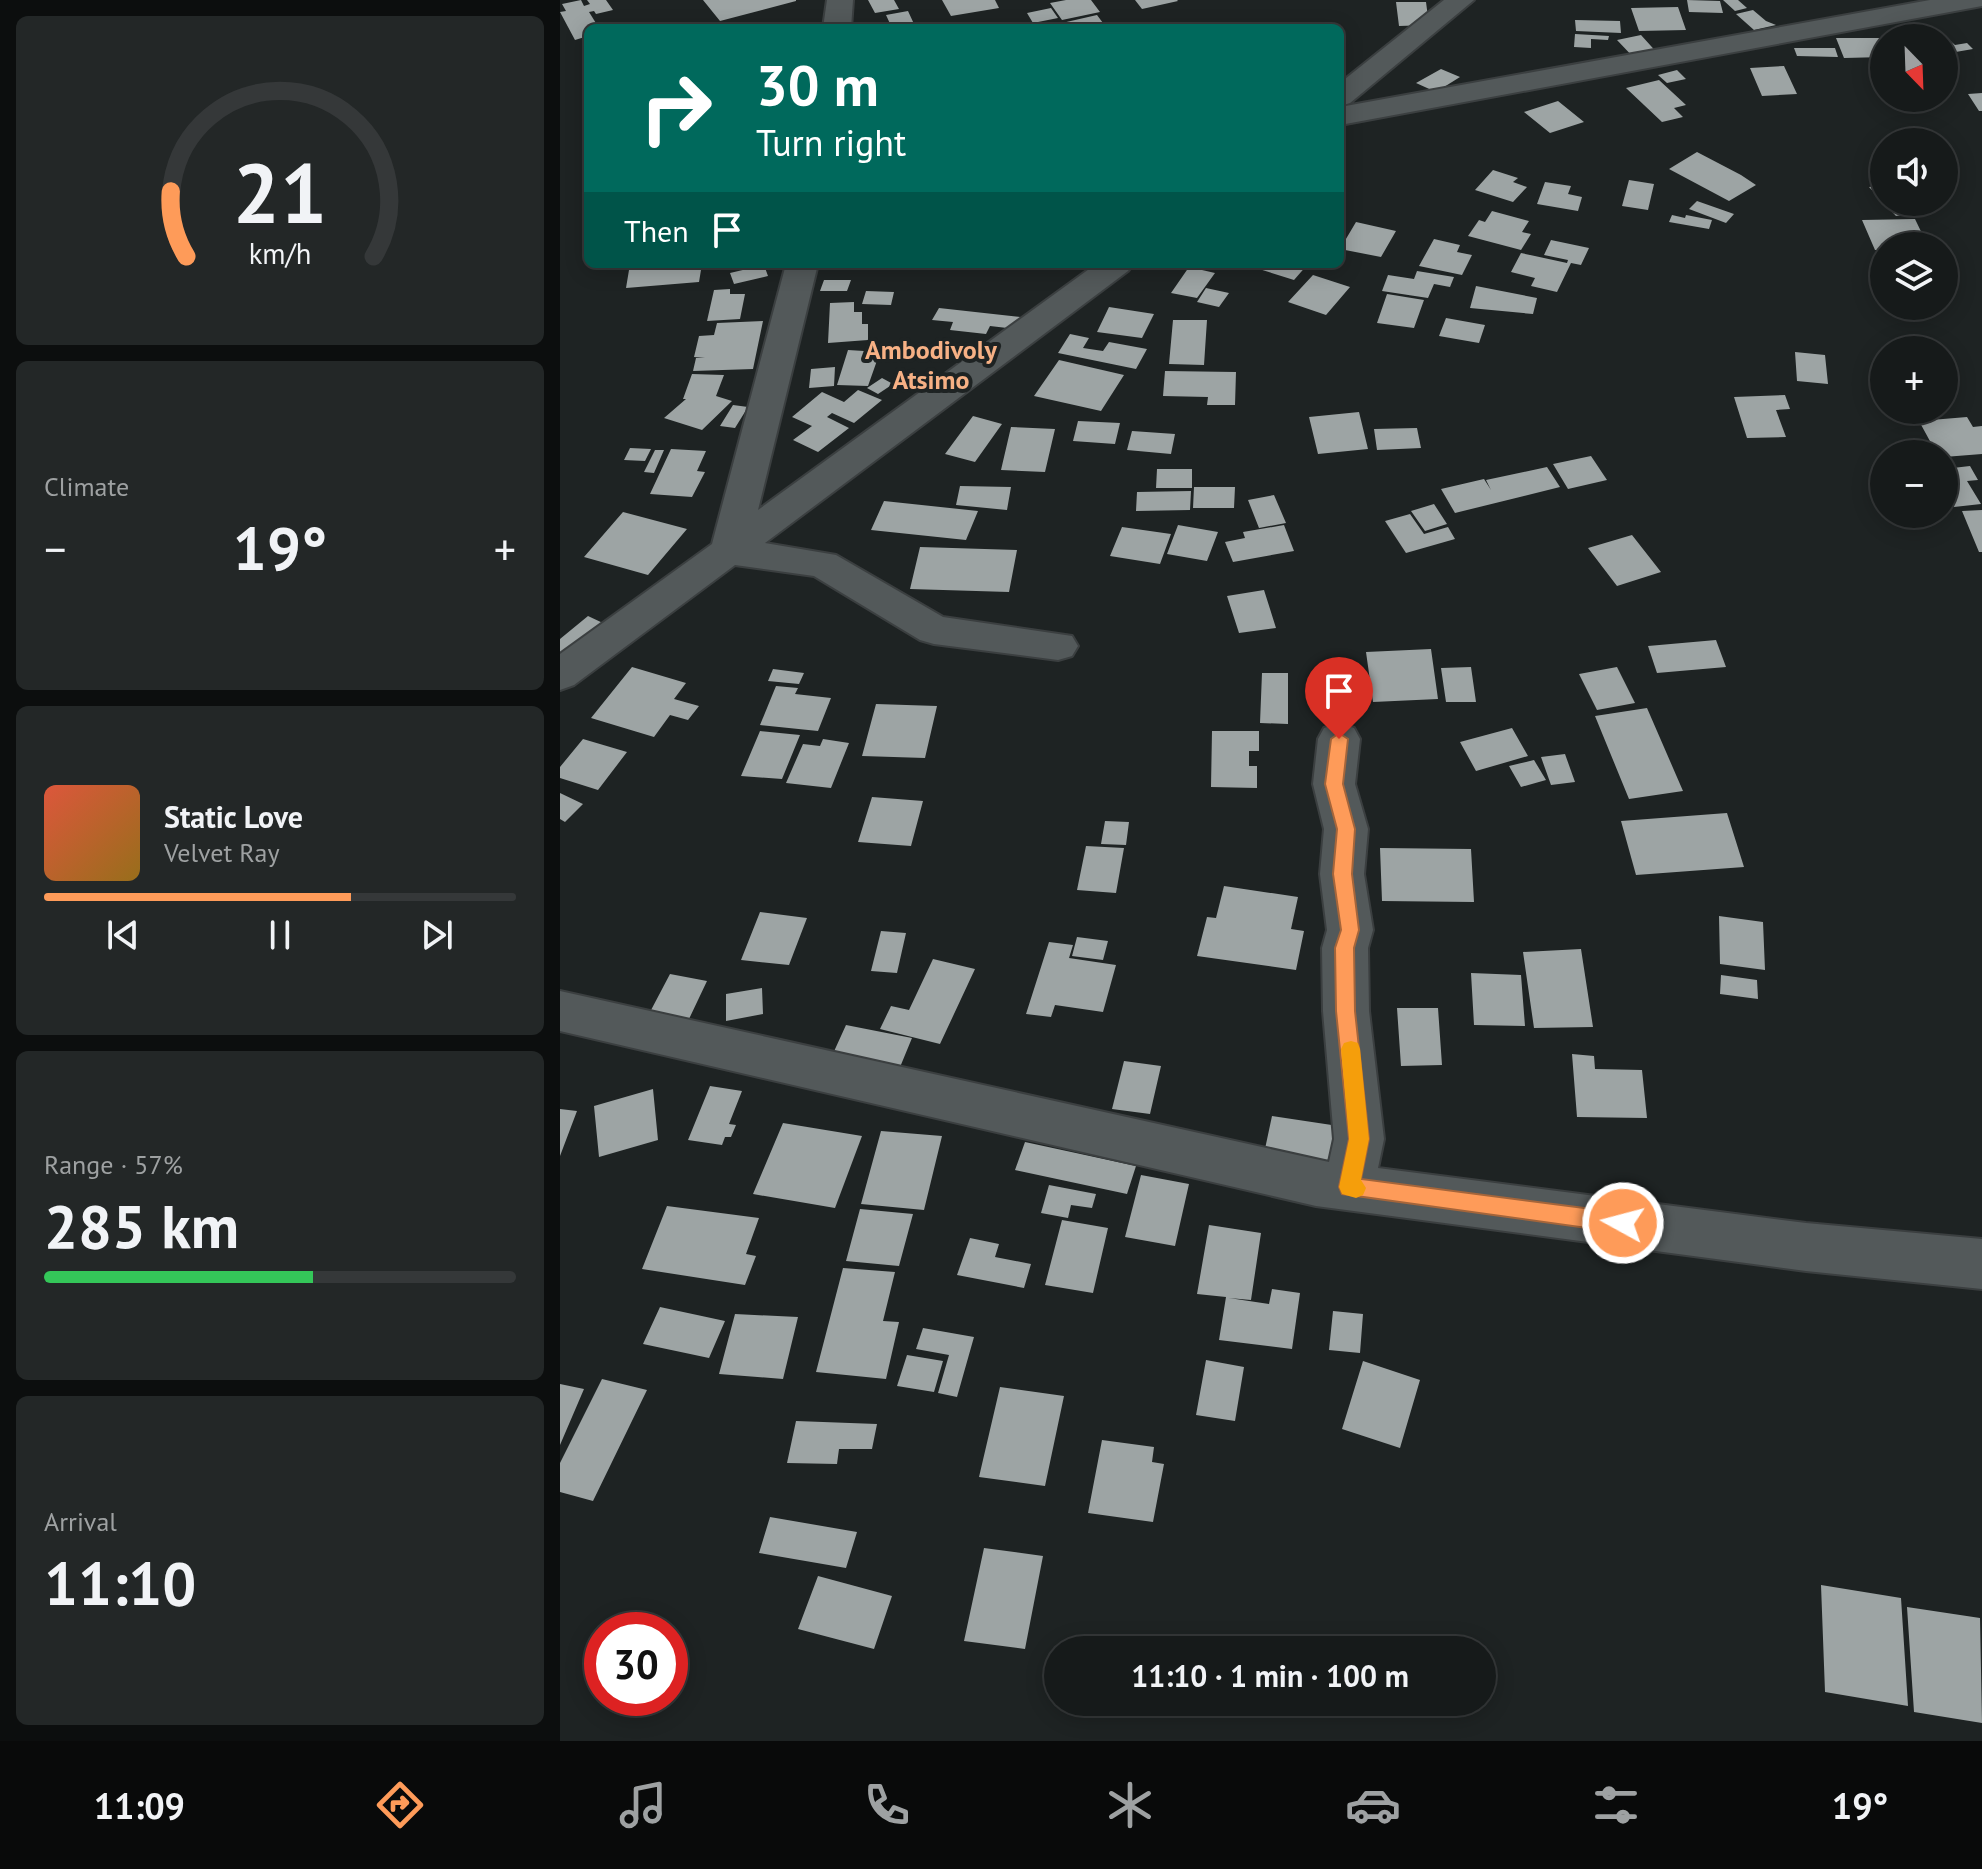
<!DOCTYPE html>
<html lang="en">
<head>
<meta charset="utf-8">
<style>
	body { margin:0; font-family:"PT Sans",sans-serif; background:#232727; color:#f1f3f6; height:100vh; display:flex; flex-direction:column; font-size:30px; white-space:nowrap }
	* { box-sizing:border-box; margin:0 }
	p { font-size:26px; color:#9ea1a2 }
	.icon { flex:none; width:44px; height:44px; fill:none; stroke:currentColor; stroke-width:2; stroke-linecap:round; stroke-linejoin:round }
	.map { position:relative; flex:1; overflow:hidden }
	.details { display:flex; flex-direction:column; gap:16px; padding:16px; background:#0c0e0e; width:560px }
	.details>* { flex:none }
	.guide { position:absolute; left:24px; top:24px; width:760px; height:244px; border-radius:12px; box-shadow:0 4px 20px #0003,0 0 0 2px #353839; background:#00695c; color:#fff; overflow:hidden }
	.needle { width:52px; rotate:157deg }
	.tools { position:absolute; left:1310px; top:24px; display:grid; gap:16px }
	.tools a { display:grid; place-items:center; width:88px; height:88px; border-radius:50%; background:#161a1a; box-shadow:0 4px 20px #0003,0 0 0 2px #353839; font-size:40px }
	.speed { position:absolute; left:24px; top:1612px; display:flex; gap:16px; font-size:40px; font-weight:700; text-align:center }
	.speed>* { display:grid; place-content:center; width:104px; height:104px; border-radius:50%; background:#161a1a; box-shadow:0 4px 20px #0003,0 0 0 2px #353839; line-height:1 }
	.speed .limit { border:12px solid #d22; background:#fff; color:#111 }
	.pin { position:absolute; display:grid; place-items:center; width:68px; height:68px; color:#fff; margin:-82px -34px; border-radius:50% 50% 50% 0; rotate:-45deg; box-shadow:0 0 8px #0007 }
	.pin .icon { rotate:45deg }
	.me { position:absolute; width:88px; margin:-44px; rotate:277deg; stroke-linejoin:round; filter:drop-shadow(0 0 6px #0008) }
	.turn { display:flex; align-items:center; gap:28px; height:168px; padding:0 40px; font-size:36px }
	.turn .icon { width:104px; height:104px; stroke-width:2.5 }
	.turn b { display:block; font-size:56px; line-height:68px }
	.then { display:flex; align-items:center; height:76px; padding:0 40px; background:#0003; gap:16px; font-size:30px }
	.big { font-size:60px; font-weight:600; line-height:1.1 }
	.details .card { flex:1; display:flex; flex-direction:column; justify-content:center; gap:12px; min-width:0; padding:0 28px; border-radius:12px; background:#232727 }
	.details .dial { align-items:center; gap:0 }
	.dial svg { height:208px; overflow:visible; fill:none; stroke:#353839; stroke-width:7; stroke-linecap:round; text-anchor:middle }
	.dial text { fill:#f1f3f6; stroke:none }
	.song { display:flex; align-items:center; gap:24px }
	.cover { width:96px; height:96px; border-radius:12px; background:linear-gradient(135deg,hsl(10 70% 55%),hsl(40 70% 35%)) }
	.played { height:8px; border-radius:4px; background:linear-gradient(90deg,#fe9b59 65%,#353839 65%) }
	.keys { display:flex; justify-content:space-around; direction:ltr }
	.heat { display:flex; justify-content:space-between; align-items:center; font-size:44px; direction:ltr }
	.charge { height:12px; border-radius:6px; background:linear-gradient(90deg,#34c759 57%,#353839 0) }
	.trip { position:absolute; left:484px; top:1636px; width:452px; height:80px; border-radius:40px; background:#161a1a; box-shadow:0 4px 20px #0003,0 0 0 2px #353839; font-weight:600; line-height:80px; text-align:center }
	.menu { display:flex; height:128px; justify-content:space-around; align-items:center; background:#090a0a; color:#9ea1a2 }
	.menu .icon { width:56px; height:56px }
	.menu .selected { color:#fe9b59 }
	.menu b { font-size:36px; color:#f1f3f6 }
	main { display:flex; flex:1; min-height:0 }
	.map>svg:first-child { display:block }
</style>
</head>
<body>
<main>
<section class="details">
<div class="card dial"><svg viewBox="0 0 100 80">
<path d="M14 69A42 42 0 1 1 86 69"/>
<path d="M14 69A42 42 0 0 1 8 44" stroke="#fe9b59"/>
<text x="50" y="56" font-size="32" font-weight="700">21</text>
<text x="50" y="72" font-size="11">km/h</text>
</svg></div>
<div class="card"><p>Climate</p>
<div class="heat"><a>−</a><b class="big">19°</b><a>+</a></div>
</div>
<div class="card">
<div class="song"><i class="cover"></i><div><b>Static Love</b><p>Velvet Ray</p></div></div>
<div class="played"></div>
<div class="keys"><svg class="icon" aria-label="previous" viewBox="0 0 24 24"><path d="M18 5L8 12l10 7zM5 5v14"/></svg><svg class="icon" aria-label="pause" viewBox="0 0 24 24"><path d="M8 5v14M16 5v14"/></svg><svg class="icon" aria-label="next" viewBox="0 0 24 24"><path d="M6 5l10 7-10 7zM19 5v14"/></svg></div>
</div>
<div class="card"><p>Range · 57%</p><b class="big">285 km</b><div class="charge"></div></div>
<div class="card"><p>Arrival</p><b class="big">11:10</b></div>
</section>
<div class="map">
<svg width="1422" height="1741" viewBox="0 0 1422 1741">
	<rect width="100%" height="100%" fill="#1e2323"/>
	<path fill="#9da4a4" d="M21,0L24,6L30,4L27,0H46L53,10L36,14L34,11L29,12L39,28H28V36L15,40L0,12L6,11L2,4Z
		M143,0H236V1L160,21Z
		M308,0H334L339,9L315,13Z
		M382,0H435L439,8L391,16Z
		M506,0H531L540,12L502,20L490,3Z
		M575,0H617L618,1L582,9Z
		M1127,0L1160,1L1163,13L1129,12Z
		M1163,0H1178L1187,8L1175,11Z
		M836,2H866L869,25L839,26Z
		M1118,7L1126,30L1079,31L1071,8Z
		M491,8L498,18L473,23L467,13Z
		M1193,10L1206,21L1216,25L1194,30L1176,14Z
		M348,11L354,24L332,28L326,15Z
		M537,15L546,27L506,28L502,23Z
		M1015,20L1060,21L1061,33L1016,31Z
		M1365,26L1373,33L1379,31L1395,45L1407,43L1413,49L1384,54V38H1360L1350,29Z
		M1015,34L1049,36L1048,40L1031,39V48L1014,47Z
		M1081,35L1100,56L1076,60L1057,40Z
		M1276,38H1324V57L1284,58Z
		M1234,48H1275L1278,57L1237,56Z
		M1224,66L1237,94L1202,96L1190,68Z
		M881,69L900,77L876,92L856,83Z
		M1117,70L1126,79L1107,83L1098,75Z
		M1099,80L1126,105L1114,108L1123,117L1102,122L1066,88Z
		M1422,93V111H1419L1408,94Z
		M998,101L1024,122L990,133L964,112Z
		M1137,152L1181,175L1196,185L1169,201L1109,169Z
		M933,170L958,178L953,182L967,187L953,202L915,190Z
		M1069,180L1094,184L1088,210L1062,206Z
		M985,182L1011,186L1008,194L1022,197L1018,211L977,204Z
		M1324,185V202H1376L1381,207L1336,216L1309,187Z
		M1137,201L1174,214L1166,223L1129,209Z
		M932,211L969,221L962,232L971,234L961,250L908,236L919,220L925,222Z
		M1112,215L1125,218L1126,215L1152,220L1149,229L1109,222Z
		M1355,219L1368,246H1324V250H1315L1302,220Z
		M796,222L836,231L821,257L780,249Z
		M874,239L900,245L897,252L912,255L902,275L859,266Z
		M991,240L1029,248L1021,265L1011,263L997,292L971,286L975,278L951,272L961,253L1007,263L1008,260L984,255Z
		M70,264H142L139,282L66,288Z
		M683,264H748L734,280Z
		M204,265L208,276L174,284L170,273Z
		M629,267L655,273L637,298L611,293Z
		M857,271L894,277L890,287L874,284L868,298L822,291L828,275L854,279Z
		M753,275L790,287L766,315L728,302Z
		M264,280H291L287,291H260Z
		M916,286L977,298L973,314L910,308Z
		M646,288L669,293L659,307L637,302Z
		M170,289V294H185L180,319L147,321L154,290Z
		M306,291L334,292L331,305L302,304Z
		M827,294L864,300L854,328L817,323Z
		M294,302V312H302V324H308V340L268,343L270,303Z
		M549,307L594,314L582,338L537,332Z
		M379,308L469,318L464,330L430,326L426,334L390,330L393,322L372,320Z
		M886,318L925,325L919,343L879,336Z
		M613,320H647L644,365L609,364Z
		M203,321L193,369L133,371L136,358H145L134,357L139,336L154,335L157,323Z
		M510,334L529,338L523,348L543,351L549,342L587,349L576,369L498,353Z
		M288,350L320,352L308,386L277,385Z
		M1235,352L1265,355L1268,384L1237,381Z
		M499,360L564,375L541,411L474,396Z
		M275,367L274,386L249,388L251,369Z
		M605,371L676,372L675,405H647L648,397L603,396Z
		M132,374L164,375L156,396L172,401L142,430L104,418L126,399H123Z
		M322,378L333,384L318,394L307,388Z
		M298,390L322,400L294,423L272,413L267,417L289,428L258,452L233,440L252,426L232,417L262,392L284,402Z
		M1225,395L1230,409L1216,410L1226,437L1187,438L1174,397Z
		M173,405L188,407L175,428L160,426Z
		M799,412L808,449L758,454L749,417Z
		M413,416L442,424L415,462L385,454Z
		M1407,417L1413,427L1422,426V454L1384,457V454H1377L1359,421Z
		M518,421L560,423L555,444L513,441Z
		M451,427L495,429L485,472L441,470Z
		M857,428L861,448L817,450L814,429Z
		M572,431L615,434L611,454L567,450Z
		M70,448L91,449L85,461L64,460Z
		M111,449L146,451L137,471L145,472L132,497L90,494Z
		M95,450H104L94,473L84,472Z
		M1031,456L1047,480L1008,489L993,464Z
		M1410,466L1418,480L1407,481L1421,504L1394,507L1384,491V469Z
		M987,467L1000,487L895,513L881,489L924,479L931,490L926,480Z
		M597,469H632V488H596Z
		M400,486L451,487L447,510L396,505Z
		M634,487H675L674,508H633Z
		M631,491L630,510L576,511L577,492Z
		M714,495L726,523L699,528L688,500Z
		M324,501L418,511L406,540L311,530Z
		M874,504L887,524L865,531L851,511Z
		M1422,510V552H1419L1402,511Z
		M63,512L127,529L88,575L24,557Z
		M850,514L864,534L888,527L895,539L846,553L825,521Z
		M618,525L658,532L647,561L607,554Z
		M724,525L734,551L673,562L665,542L685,538L683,532Z
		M562,527L611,534L600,564L550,556Z
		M1072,535L1101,572L1057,586L1028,548Z
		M360,547L457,550L449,592L350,589Z
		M704,590L716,628L679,633L667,596Z
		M28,616L45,624L0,655V639Z
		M1156,640L1166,667L1097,673L1088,646Z
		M871,649L878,699L813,702L806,652Z
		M72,667L126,683L114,699L139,706L128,720L110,715L94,737L31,718Z
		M911,667L916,702H886L881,668Z
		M1057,667L1075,703L1037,710L1019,674Z
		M213,669L244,673L239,684L208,681Z
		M702,673H728V724L700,723Z
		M216,686L238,688L235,694L271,698L258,731L200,725Z
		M316,704L377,706L365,758L302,756Z
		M1087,708L1123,791L1069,799L1035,716Z
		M952,728L968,756L916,771L900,742Z
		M200,731L240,735L222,779L181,776Z
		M652,731H699V751H689V766H697V788L651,787Z
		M23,739L67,752L38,790L0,778V767Z
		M263,739L289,743L271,788L226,783L243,744L260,746Z
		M1005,754L1015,782L991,785L981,757Z
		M974,760L986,780L961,787L949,766Z
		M0,793L23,804L5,822L0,819Z
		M312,797L363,801L351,846L298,842Z
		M1167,813L1184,867L1076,875L1061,821Z
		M545,821L569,822L566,845L541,844Z
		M526,846L564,848L556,893L517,890Z
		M820,848L911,849L914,902L822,901Z
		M664,886L738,897L731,929L744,931L736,970L637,956L647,917L656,918Z
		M200,912L247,918L229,965L181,960Z
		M1159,916L1203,922L1205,970L1160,964Z
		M321,931L346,933L337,973L311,971Z
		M517,937L548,941L543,960L512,956Z
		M489,942L513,945L509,958L556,965L543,1012L495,1005L491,1017L466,1014Z
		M1021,949L1033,1027L974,1028L963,952Z
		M373,959L415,969L380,1044L320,1029L331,1006L349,1010Z
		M911,973L961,975L965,1026L914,1025Z
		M110,974L147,981L129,1019L90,1012Z
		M1161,975L1197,980L1198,999L1160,994Z
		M202,988L203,1014L166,1021V994Z
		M837,1008H878L882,1065L841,1066Z
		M286,1025L352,1038L338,1072L271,1058Z
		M1012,1054L1034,1056L1035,1069L1082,1070L1087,1118L1017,1117Z
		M564,1061L601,1066L590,1114L552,1109Z
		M150,1086L182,1091L169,1124L176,1125L171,1137H165L162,1145L128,1140Z
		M93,1089L98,1140L39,1157L34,1106Z
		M0,1109L17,1111L0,1156Z
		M712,1116L785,1127L776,1175L702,1163Z
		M223,1123L302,1136L275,1208L193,1194Z
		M321,1131L382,1136L364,1210L301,1204Z
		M465,1142L576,1166L567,1194L455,1170Z
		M581,1175L629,1184L615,1246L565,1237Z
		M489,1185L536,1194L532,1208L511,1205L508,1218L481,1213Z
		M107,1206L199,1218L186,1254L196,1256L185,1285L82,1269Z
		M300,1209L353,1214L339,1266L286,1261Z
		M502,1220L548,1228L533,1293L485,1285Z
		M649,1225L701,1233L691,1300L669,1298L709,1304L712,1289L740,1293L732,1349L659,1340L666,1297L637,1294Z
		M410,1238L439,1244L435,1257L471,1264L464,1288L397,1275Z
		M283,1268L335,1272L323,1321L339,1322L326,1379L256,1372Z
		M100,1307L165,1321L149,1358L83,1344Z
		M773,1311L803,1314L800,1353L769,1350Z
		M175,1314L238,1317L223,1379L159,1374Z
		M363,1328L414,1337L397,1397L378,1393L389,1355L356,1349Z
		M347,1355L383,1361L374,1392L337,1386Z
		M646,1360L684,1367L675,1421L636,1415Z
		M803,1361L860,1380L840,1448L782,1429Z
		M42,1379L87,1390L33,1501L0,1492V1463Z
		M0,1384L24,1389L0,1445Z
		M440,1387L504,1396L485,1486L419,1477Z
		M236,1421L317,1424L312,1449H279L277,1464L227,1463Z
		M542,1440L594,1447L592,1462L604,1464L593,1522L528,1513Z
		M210,1517L297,1532L286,1568L199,1553Z
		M424,1548L483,1556L465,1649L404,1641Z
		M258,1576L332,1596L314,1649L238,1629Z
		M1261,1585L1341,1598L1348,1706L1265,1692Z
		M1347,1607L1420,1618L1422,1723L1354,1712Z"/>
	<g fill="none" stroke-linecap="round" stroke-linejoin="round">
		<g stroke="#3b3f40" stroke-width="4">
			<path id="minor" d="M267,0H293L291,28H263Z
				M884,0H914L790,103L780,106V83Z
				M1370,0H1422V6L780,125V107Z
				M226,264H258L198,510L536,264H573L568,271L205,543L276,555L383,617L512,636L518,646L512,656L498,660L374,644L360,640L254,576L175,565L14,685L0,690V654L152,544Z
				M779,723L794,728L800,739L795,784L808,829L804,874L813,930L808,948L809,1011L824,1139L818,1168L1246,1223L1422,1239V1289L1246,1271L756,1206L0,1031V991L769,1162L774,1139L763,1011L762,948L767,930L760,874L764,829L753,784L758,739L764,728Z"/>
		</g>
		<use href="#minor" fill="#53595a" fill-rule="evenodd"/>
	</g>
	<path fill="#fe9b59" stroke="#a5653a" stroke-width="2" d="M779,733L788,739L783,784L795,829L792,874L799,930L794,948L795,1011L809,1139L801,1179L1063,1213L1070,1216L1074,1223L1070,1230L1063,1233L782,1194L779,1187L789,1139L776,1011L775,948L781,930L773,874L777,829L765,784L771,739Z"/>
	<path fill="#f59e0b" d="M791,1041L798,1043L800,1049L809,1139L801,1180L806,1188L803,1195L796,1198L782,1194L779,1187L789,1139L781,1049L784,1043Z"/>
	<g text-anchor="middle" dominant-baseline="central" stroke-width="8" stroke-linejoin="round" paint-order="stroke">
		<g font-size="26" font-weight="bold" fill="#f7b185" stroke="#1e2323">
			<text x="371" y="349">Ambodivoly<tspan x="371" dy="30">Atsimo</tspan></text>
		</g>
	</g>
</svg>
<div class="tools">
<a><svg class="needle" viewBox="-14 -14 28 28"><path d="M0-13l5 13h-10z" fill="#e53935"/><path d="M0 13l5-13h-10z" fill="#9ea1a2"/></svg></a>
<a><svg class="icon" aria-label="sound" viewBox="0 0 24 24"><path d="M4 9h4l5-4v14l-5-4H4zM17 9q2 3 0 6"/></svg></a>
<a><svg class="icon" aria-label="layers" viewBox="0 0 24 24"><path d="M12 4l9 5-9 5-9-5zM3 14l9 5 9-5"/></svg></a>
<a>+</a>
<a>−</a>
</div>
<div class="speed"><div class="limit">30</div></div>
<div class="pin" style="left:779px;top:739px;background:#d93025"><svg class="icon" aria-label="arrive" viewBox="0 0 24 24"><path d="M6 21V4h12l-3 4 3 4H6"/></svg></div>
<svg class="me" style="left:1063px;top:1223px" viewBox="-20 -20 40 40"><circle r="17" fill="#fe9b59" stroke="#fff" stroke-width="3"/><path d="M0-11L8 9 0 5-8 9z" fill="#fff"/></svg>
<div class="trip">11:10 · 1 min · 100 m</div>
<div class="guide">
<div class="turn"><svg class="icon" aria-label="right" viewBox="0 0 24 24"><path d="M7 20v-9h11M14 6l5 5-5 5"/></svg><div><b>30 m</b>Turn right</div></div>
<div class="then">Then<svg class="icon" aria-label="arrive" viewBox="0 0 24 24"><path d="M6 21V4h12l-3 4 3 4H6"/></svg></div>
</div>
</div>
</main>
<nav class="menu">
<b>11:09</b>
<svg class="icon selected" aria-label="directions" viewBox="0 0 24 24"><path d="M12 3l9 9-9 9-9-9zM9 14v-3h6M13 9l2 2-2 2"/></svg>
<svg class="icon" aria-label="music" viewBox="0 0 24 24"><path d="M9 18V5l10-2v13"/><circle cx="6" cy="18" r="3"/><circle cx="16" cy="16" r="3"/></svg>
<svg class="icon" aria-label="phone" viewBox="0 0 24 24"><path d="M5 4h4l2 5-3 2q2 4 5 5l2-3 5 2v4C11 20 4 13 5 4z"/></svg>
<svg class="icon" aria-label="climate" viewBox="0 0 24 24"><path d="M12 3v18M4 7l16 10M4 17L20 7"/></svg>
<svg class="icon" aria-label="car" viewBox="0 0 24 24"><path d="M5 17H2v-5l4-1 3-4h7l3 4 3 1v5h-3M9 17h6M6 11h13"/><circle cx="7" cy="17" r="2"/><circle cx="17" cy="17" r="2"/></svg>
<svg class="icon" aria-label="filters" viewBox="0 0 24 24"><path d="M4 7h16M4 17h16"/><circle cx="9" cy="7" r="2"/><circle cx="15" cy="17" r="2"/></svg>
<b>19°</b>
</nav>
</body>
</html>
